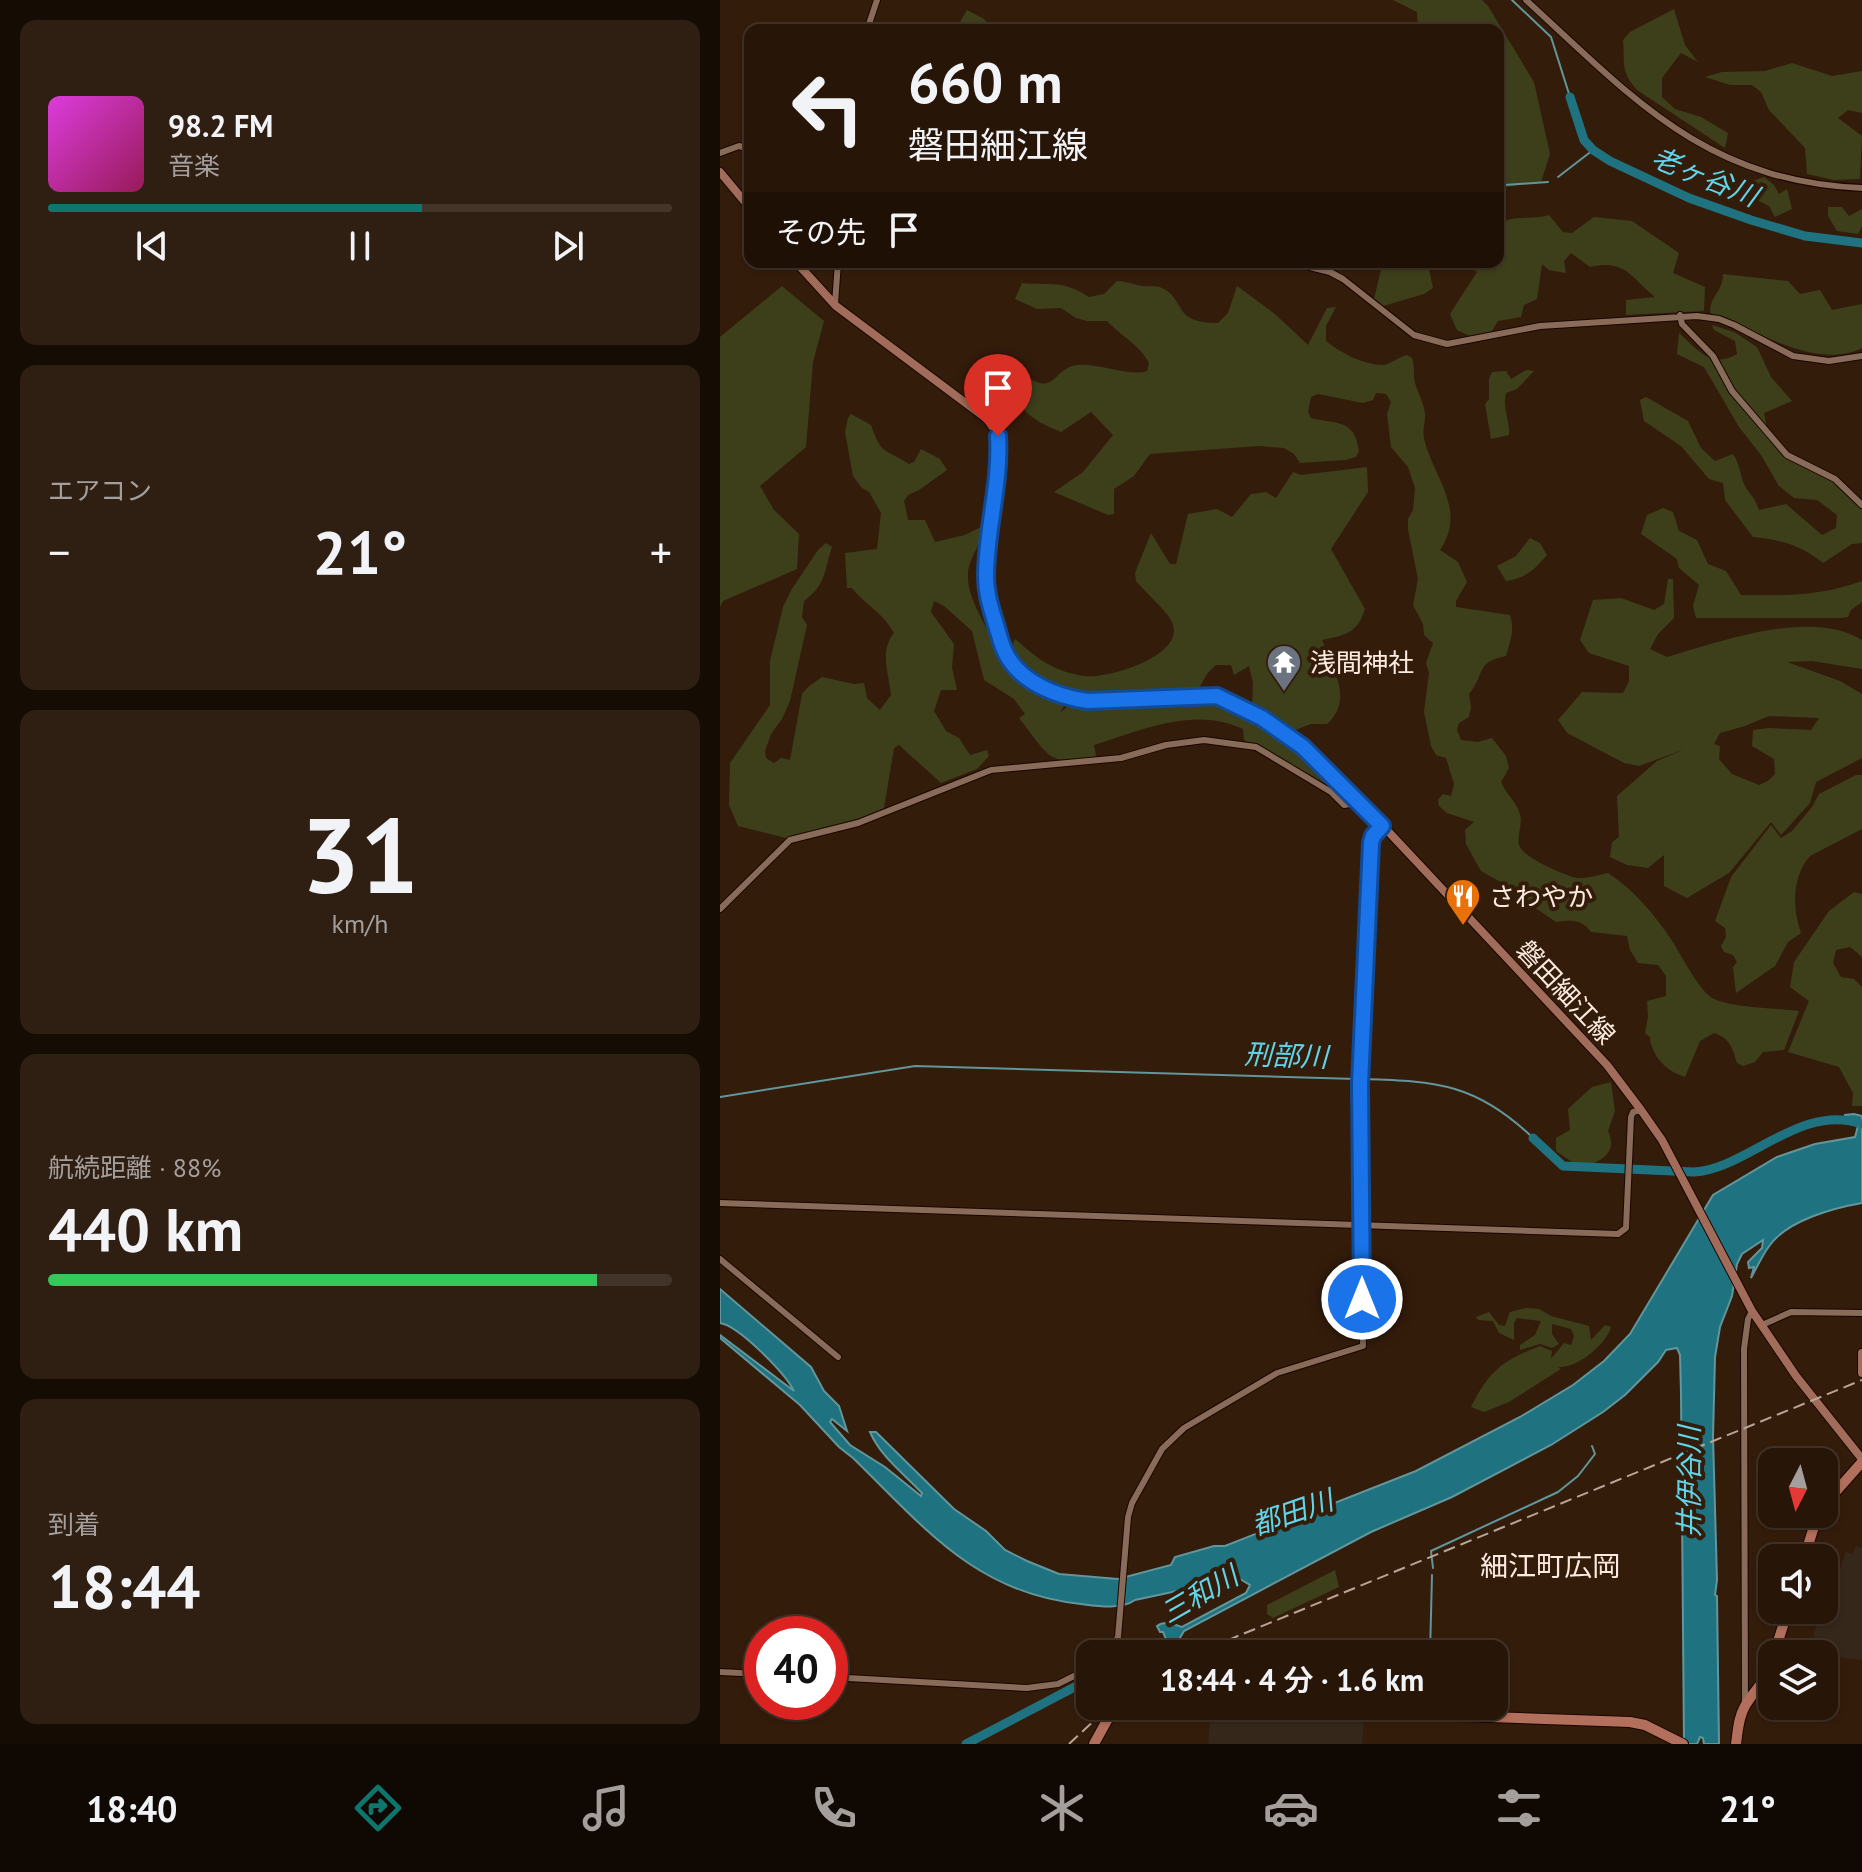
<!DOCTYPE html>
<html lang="ja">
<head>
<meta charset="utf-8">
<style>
	body { margin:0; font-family:"PT Sans","Noto Sans JP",sans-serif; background:#2f1e12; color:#f1f3f6; height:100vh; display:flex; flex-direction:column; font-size:30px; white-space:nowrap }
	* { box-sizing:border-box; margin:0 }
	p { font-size:26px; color:#a49f9c }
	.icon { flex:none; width:44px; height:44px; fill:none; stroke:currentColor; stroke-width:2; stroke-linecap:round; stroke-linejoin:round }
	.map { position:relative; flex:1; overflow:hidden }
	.sheet { display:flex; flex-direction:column; gap:20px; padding:20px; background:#150c04; width:720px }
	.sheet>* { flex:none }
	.hud { position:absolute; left:24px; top:24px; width:760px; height:244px; border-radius:16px; box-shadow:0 2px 6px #0004,0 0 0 2px #433429; background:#271508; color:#f1f3f6; overflow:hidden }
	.needle { width:52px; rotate:186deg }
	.tools { position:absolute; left:1038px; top:1448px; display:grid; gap:16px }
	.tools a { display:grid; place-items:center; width:80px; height:80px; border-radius:16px; background:#271508; box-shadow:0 2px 6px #0004,0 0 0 2px #433429; font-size:40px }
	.speed { position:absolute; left:24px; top:1616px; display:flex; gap:16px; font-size:40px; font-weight:700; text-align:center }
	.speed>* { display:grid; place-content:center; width:104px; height:104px; border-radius:50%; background:#271508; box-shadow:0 2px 6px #0004,0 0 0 2px #433429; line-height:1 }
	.speed .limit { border:12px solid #d22; background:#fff; color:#111 }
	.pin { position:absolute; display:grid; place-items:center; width:68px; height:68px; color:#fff; margin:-82px -34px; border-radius:50% 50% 50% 0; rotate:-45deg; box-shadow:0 0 8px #0007 }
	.pin .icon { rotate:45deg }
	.me { position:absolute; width:88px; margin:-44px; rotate:0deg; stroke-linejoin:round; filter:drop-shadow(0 0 6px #0008) }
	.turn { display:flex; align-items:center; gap:28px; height:168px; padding:0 32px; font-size:36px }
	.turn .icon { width:104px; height:104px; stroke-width:2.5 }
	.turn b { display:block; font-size:56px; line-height:68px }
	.then { display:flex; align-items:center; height:76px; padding:0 32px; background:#0003; gap:16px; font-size:30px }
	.big { font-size:60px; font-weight:600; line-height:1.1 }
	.sheet .widget { flex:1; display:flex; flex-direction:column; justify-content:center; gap:12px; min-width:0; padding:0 28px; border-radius:16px; background:#2f1e12 }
	.sheet .dial { align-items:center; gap:0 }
	.dial b { font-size:104px; line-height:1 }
	.song { display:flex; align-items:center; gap:24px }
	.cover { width:96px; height:96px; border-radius:12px; background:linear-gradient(135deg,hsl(300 70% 55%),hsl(330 70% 35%)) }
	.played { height:8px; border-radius:4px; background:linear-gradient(90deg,#0f766e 60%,#433429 60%) }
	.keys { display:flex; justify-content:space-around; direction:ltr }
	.heat { display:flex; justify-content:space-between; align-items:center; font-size:44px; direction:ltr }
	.charge { height:12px; border-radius:6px; background:linear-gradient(90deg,#34c759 88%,#433429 0) }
	.trip { position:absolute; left:356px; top:1640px; width:432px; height:80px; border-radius:16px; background:#271508; box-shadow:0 2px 6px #0004,0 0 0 2px #433429; font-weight:600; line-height:80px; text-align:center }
	.tab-bar { display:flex; height:128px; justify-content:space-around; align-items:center; background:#100803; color:#a49f9c }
	.tab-bar .icon { width:56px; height:56px }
	.tab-bar .current { color:#0f766e }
	.tab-bar b { font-size:36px; color:#f1f3f6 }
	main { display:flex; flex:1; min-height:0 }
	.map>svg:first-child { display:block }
</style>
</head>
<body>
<main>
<section class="sheet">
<div class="widget">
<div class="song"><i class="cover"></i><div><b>98.2 FM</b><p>音楽</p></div></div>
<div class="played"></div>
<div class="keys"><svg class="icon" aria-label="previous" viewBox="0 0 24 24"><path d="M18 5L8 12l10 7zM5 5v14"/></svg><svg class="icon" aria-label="pause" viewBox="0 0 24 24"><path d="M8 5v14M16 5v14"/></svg><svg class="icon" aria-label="next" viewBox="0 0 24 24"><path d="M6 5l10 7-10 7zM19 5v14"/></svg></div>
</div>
<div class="widget"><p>エアコン</p>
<div class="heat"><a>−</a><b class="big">21°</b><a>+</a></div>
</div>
<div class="widget dial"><b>31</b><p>km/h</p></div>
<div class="widget"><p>航続距離 · 88%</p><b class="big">440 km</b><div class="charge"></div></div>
<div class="widget"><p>到着</p><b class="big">18:44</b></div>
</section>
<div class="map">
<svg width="1142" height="1744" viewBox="0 0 1142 1744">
	<rect width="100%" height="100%" fill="#341c0b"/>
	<path fill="#41230e" d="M649,1644L774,1645V1654H649Z"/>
	<path fill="#35271a" d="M1136,1546L1142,1548V1660L1093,1654L1094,1633L1101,1610H1104V1600L1110,1595L1126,1552L1132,1554Z
		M494,1706L545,1716L644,1720L642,1744H488L490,1719Z"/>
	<path fill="#3d3f1b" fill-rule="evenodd" d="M673,0H762L768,6L814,82L830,154L821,182L778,188V30H698L697,12Z
		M954,9L965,45L978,62L961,53L942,78V97L955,109L981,117L1008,133L1005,148L917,90C900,71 905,63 903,40L910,32Z
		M247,10L264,19L273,30H198L201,22H240Z
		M1072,63L1112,76L1142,71V113L1128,110L1118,118L1142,136L1140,179L1114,180L1087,174L1085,148L1049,110L1041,92L1032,85H1010L985,77L1002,72L1045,71Z
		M1044,177L1054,185L1059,194L1067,189L1072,209L1055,217L1049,206L1037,200L1030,182Z
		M1108,207H1122L1129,216L1142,209V226L1138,234L1117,231L1108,216Z
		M829,215L843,232L852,233L874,217L912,221L959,253L953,273L985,287L984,311L906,315V300L935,297C910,277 906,259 870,267L851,253L844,261L846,273L829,270L822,264L817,299L804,305L801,317L778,321L772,331L752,337L737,330L730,314L757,272L742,262H778V224C794,215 811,220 829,215Z
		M640,262H723L708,265L713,288L704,294L663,306L654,299L661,270Z
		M1003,274L1068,281L1080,294L1100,290L1112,310L1142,304V348C1096,371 1035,329 990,313C990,295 1003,292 1003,274Z
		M397,281C407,281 414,285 423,286C429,287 436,285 442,288C467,300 451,323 498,323L508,313L517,286L555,314L588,345L607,308L616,307L606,326V341C621,353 642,364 662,365C670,365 678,357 687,355L692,358C695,367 693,375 695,383C698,393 703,401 705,413C706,421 702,429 704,438C712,476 748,509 720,550L738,562L747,582L736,601V607L790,615C795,631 790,641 786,656C755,662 766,673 749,694L751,707L749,717L739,723L737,730L741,740L758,742L772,738L786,756L789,768L781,782C786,794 796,801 800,814C803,824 797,834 799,845C802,857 844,875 857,878C867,879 878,875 888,873C913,889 934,914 951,939C960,953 980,993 994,999C1014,1008 1056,1008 1079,1011L1064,1050L1043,1052L1035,1062L1023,1066L1017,1063C1013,1049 1010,1038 994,1033L980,1041L965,1077C949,1072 936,1061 931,1044C928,1033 934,1041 925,1033L928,1017L927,1001L946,996V976L938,965L918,963L910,950L907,936L871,932C862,919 851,920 836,922L798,896L793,889L761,871L746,844L745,830L754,822L727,813L719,806L718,800L723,794L731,796L734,784L726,758L716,755L711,746L704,712L709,673L706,663L713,643L704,635L703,624L693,605L698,579L688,529V519L693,510L695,488L688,467L671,447L667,414L671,402L666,394L656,393L653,400L643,403L598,394L591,397L588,412L591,418C618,425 634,418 639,451L636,457L625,460L580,463L574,454L564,448L539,446L430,454L414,476L394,489V514L388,515L334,492L363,472L393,435L371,412L341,432C319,423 281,406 309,378C336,395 334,367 358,365C380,363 408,377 427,371L429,363C420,345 401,336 387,321H367L356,318L341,308L317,309L295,299L302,283C335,286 340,279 369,297L384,294Z
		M62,286L104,321L93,362L86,447L40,486L54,510L79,534L77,569L3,601L0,607V337Z
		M992,325L1014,332L1037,347L1051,377L1072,401L1044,413L1047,428L1070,460L1114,480L1139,506L1142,509V543L1132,544L1103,563C1080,545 1062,540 1033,537L1005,500L1003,483L989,479L961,446L924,421L920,400L926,397L968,421L981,448L995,461L1013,454C1020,464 1020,476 1025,486C1031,497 1034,495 1039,510L1066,504L1102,535L1116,528L1117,515L1097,500L1074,498L1059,486L1041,455L1019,427L984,367L957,354L959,333C978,350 991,369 1017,354L1015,341L994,330Z
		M806,370L814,371L797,389L786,393C782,408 790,420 789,435L771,439L765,404L769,399V379L772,372L786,371L791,379Z
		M131,414L151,425C162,457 165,448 189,464L194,462L201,449L220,459L227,470L199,490L188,495L184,501L188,520H205L215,542L245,535L263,526C263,544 250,555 248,572C246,595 262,617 270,636C274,646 276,657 282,665C292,681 327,700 345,704L340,713L351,703L393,704L472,699L509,702L579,744L630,797L524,740L523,729C475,706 422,730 374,745L377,761C324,763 331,758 299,718L305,714L294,699L264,680L252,631L224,606L214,601L211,612L234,644L232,668L237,690H221L214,711L226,731L239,738L250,755L267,750L269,756L257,769L221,783L179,745L174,748L164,808L141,818L66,838L18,826L9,805L10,763L50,705V661L63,607L72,589L98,550L106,543L112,547C104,571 106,585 84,601L82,617L87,625L70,701L62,719L51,734L45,751L46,758L54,763L61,758L70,760L82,694L88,687L102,677L134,684L144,683L147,698L160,710L171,695C169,674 159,651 174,633C161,610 147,607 132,588H127L125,553L157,549L161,513L149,492L142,488L133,476L125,432L128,418Z
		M647,467L648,492L611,549L645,609C637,634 625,635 602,640C613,670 634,699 607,724H591L573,731L532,708L533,683L529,666L514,675L511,665H496L487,674L478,690L463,694C414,691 352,712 311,676C303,669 296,660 289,652L295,639C318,659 332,671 364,676C387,679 467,656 452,622C448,612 425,592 416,581L415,573L431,533L450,564H456L468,514L497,509L512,517L531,494L546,492L556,498L573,472L581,475Z
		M943,508L953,512L959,531L977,540L988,564L1006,571L1021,595C1063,596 1102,596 1142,581V602L1131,610L1128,617L1120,618H976L973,606L979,585L959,568L957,559L921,534L927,515Z
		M810,538L820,543L827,555C814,570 806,578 786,581L777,566L796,556Z
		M948,579H953L954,618L938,634L930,649L947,657C1000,642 1091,608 1142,640V669L1092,661L1067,662L1120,681L1142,694V758L1096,782L1090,803L1061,835L1051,822L1009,873L967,898L944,886V855L928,868L907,865L890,857L892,842L899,837L897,796L937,761L965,749L919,766L904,763L847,733L838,720L862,692L903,693L909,681V666L869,653L860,640L873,600L901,598L934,610L944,604ZM1049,716L1099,718L1091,730L1049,728L1033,730L1032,746L1054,759L1055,774L1048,781L1039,785L1012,774L999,759L1000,746L994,744L1000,733L1025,726Z
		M1136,775H1142V829L1090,856C1072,876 1072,908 1081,933L1068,942L1055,966L1016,993L1013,967L1017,962L1013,955L1004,952L1001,946L1006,937L1005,928L995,921L1011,877L1051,825L1061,838L1072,831L1092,807L1099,794Z
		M1134,892L1142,894V957L1130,947L1116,950L1113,963L1121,977L1134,979L1142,987V1106H1132L1133,1093L1119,1067L1068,1052L1089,1001L1070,987L1074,962L1109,911Z
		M891,1082L895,1111L888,1131C899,1154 879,1162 861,1168L836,1151V1138L850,1130L848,1109L872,1087Z
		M806,1308L819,1309L831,1316L869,1326L871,1340L885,1325L891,1327C886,1345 856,1369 838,1367L841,1369L789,1402L764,1412L751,1407C770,1370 782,1361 820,1346L832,1351L831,1359L844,1343L851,1345L854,1336L851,1329L832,1324V1334L839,1344L832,1348L820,1344L800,1350V1345L815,1335L821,1321L797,1318L794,1323V1340L779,1333L773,1321L758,1320L756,1317L769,1312L779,1325L785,1326L790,1312Z
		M615,1570L619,1587L553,1618L547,1614V1605Z"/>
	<path fill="#1f727f" stroke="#61969c" stroke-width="2" d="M1134,1114L1142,1116V1203C1114,1208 1068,1220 1050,1245C1043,1254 1037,1267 1031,1278L1034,1267L1029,1268L1028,1262L1042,1248L1043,1240L1022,1254L1017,1264L1012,1296L1000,1327L995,1357L993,1437L997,1580L995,1595L997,1596L999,1744H984L983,1738L980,1737L977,1744H964L961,1393L960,1355L957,1348L946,1350L938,1362L905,1395L883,1412L831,1445L732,1497L651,1532L464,1631L457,1643L449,1646L453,1643L450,1640L447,1642L443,1632H440L437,1626C445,1620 453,1624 462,1627L526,1593L530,1585L518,1578L415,1600C401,1610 377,1606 361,1604C255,1593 204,1527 133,1458L119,1447L80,1405L0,1338V1335L74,1391C65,1373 19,1326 0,1323V1289L91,1367L104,1391L119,1406L127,1431L112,1419L110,1422L130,1445L165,1467L201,1496L202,1493C183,1473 161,1457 150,1432H156L234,1509L266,1531L285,1550L307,1561L339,1574L398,1579L451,1565L455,1557L494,1546H505L696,1471L800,1417L853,1385L884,1361L910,1334L993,1195L1057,1157L1095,1144L1135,1137L1138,1126L1126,1123L1125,1115Z"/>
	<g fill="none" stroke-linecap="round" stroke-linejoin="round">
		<path stroke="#61969c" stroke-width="2" d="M792,0L831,37L850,97
			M838,177L873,150
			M778,188L784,185L828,182
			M643,1079C717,1081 757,1084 813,1138
			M0,1097L195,1066L636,1079
			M713,1568L711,1551L838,1492L858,1476L875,1454L872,1446
			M647,1641L775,1644
			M584,1654V1639L643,1640
			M710,1654L712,1575"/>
		<path stroke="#1f727f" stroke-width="9" d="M850,97L864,140L873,150L890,161L969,198L1031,220L1085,236L1142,243
			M813,1138L843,1166L974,1172C1027,1169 1081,1102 1142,1124
			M246,1744L370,1679"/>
		<g stroke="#1a0500" stroke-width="8">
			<path id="minor" d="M806,0C914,99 985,181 1142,188
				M147,30L157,0
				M0,153L19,146L30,149
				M523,262L586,266L610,272L623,279L694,335L727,344L820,326L977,316L999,319L1014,325L1073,356L1109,361L1142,356
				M115,304L118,262
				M960,315L962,324L993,356L1012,391L1067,455L1115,479L1142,505
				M0,909L70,840L138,823L271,770L401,758L446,745L484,740L536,747L611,792L624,805L630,804L636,797
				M0,1203L898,1234L906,1228L911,1117L913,1112L921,1110
				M0,1259L118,1357
				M1042,1325L1071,1312L1142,1313
				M389,1654L398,1637L408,1517L412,1503L442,1449L464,1428L557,1373L643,1346L640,1084L651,843L653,836L662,826
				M0,1672L42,1674
				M110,1677L307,1688L338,1684L366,1670L370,1678
				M1025,1705L1024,1349L1028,1319L1032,1311"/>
		</g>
		<g stroke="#1a0500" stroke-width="10">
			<path id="major" d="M0,172L30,208
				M76,262L116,306L267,419C270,424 275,429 277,435C287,460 266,543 266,576C266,597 274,616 280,636C293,677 327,696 368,701L497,696L542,718L583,747L636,797L887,1065L921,1110L942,1140L1032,1311L1076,1376L1142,1459
				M1142,1353V1373"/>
		</g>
		<g stroke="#1a0500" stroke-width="12">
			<path id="highway" d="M1104,1505L1142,1462
				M1084,1558L1098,1514
				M1054,1654L1068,1610
				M541,1706L569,1710L910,1722L925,1725L963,1744
				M374,1744L390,1715L400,1706
				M1016,1744C1018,1731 1018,1718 1025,1706C1034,1690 1047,1681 1052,1662"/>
		</g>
		<use href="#minor" stroke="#886b58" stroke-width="6"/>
		<use href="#major" stroke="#a16d5a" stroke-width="8"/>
		<use href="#highway" stroke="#b26f5b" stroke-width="10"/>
		<path stroke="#b8a598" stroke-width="2" stroke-dasharray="12 6" stroke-linecap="butt" d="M474,1654L1142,1380
			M349,1744L390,1706"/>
	</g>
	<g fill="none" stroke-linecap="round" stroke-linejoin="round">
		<g stroke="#114b97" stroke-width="20">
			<path id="route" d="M278,436C281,483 266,530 266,577C266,594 271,608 276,625C279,634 281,645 286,654C301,683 338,697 368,701L497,696L542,718L583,747L662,826L653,836L651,843L640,1084L642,1299"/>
		</g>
		<use href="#route" stroke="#1a73e8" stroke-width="14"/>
	</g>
	<defs>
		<g id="temple-pin" transform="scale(1.8)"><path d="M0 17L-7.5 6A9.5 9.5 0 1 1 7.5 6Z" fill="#6b7280" stroke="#341c0b"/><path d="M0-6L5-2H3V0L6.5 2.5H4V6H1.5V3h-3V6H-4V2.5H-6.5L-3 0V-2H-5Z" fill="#fff"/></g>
		<g id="restaurant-pin" transform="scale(1.8)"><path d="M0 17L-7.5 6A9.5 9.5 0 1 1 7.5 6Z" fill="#e8710a" stroke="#341c0b"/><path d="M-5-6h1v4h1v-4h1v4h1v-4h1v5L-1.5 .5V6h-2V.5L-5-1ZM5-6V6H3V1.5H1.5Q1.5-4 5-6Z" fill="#fff"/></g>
	</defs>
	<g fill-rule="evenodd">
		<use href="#temple-pin" x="564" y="662"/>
		<use href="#restaurant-pin" x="743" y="896"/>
	</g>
	<g text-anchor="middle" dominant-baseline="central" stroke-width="8" stroke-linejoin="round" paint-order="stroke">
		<g font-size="26" fill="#fcebe0" stroke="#341c0b" text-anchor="start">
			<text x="590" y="662">浅間神社</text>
			<text x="769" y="896">さわやか</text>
		</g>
		<g font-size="26" fill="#fcebe0" stroke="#341c0b">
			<text transform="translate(846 992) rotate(47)">磐田細江線</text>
		</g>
		<g font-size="28" font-style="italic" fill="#60d5ea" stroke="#341c0b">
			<text transform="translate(985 176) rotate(22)">老ヶ谷川</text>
			<text transform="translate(566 1055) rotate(2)">刑部川</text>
			<text transform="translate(968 1482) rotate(-90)">井伊谷川</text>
			<text transform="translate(572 1512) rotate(-19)">都田川</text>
			<text transform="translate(479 1594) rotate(-30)">三和川</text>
		</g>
		<g font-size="28" fill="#fcebe0" stroke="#341c0b">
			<text x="830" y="1565">細江町広岡</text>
		</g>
	</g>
</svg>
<div class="tools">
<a><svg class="needle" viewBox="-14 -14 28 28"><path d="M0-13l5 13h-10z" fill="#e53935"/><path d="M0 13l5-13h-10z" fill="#a49f9c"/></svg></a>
<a><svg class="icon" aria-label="sound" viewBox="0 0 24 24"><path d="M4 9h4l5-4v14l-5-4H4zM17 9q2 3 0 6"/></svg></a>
<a><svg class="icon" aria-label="layers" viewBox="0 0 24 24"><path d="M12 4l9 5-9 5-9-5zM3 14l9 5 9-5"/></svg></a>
</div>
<div class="speed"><div class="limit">40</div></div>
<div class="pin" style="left:278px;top:436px;background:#d93025"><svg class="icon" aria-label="arrive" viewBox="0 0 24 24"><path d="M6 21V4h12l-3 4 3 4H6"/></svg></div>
<svg class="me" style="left:642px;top:1299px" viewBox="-20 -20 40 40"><circle r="17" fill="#1a73e8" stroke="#fff" stroke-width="3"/><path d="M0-11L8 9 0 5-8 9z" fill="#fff"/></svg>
<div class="trip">18:44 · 4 分 · 1.6 km</div>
<div class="hud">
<div class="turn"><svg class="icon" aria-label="left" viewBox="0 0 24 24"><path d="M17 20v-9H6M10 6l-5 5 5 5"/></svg><div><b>660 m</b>磐田細江線</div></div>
<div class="then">その先<svg class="icon" aria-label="arrive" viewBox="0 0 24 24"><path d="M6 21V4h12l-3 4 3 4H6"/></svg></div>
</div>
</div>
</main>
<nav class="tab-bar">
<b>18:40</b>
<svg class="icon current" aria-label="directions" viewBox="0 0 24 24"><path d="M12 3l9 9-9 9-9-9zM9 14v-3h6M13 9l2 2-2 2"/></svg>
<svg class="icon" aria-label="music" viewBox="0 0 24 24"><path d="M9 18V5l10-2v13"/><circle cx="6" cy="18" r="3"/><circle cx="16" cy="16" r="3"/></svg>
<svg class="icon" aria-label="phone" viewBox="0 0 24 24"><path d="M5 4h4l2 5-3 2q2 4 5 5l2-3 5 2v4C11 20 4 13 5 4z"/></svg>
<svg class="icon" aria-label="climate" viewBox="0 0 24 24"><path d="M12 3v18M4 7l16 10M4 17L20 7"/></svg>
<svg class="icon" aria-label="car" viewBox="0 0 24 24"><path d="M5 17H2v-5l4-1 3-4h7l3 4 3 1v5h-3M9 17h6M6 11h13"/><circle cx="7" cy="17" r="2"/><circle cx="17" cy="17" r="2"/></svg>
<svg class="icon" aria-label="filters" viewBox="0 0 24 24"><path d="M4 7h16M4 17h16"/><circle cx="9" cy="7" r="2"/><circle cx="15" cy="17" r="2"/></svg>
<b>21°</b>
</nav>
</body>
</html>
